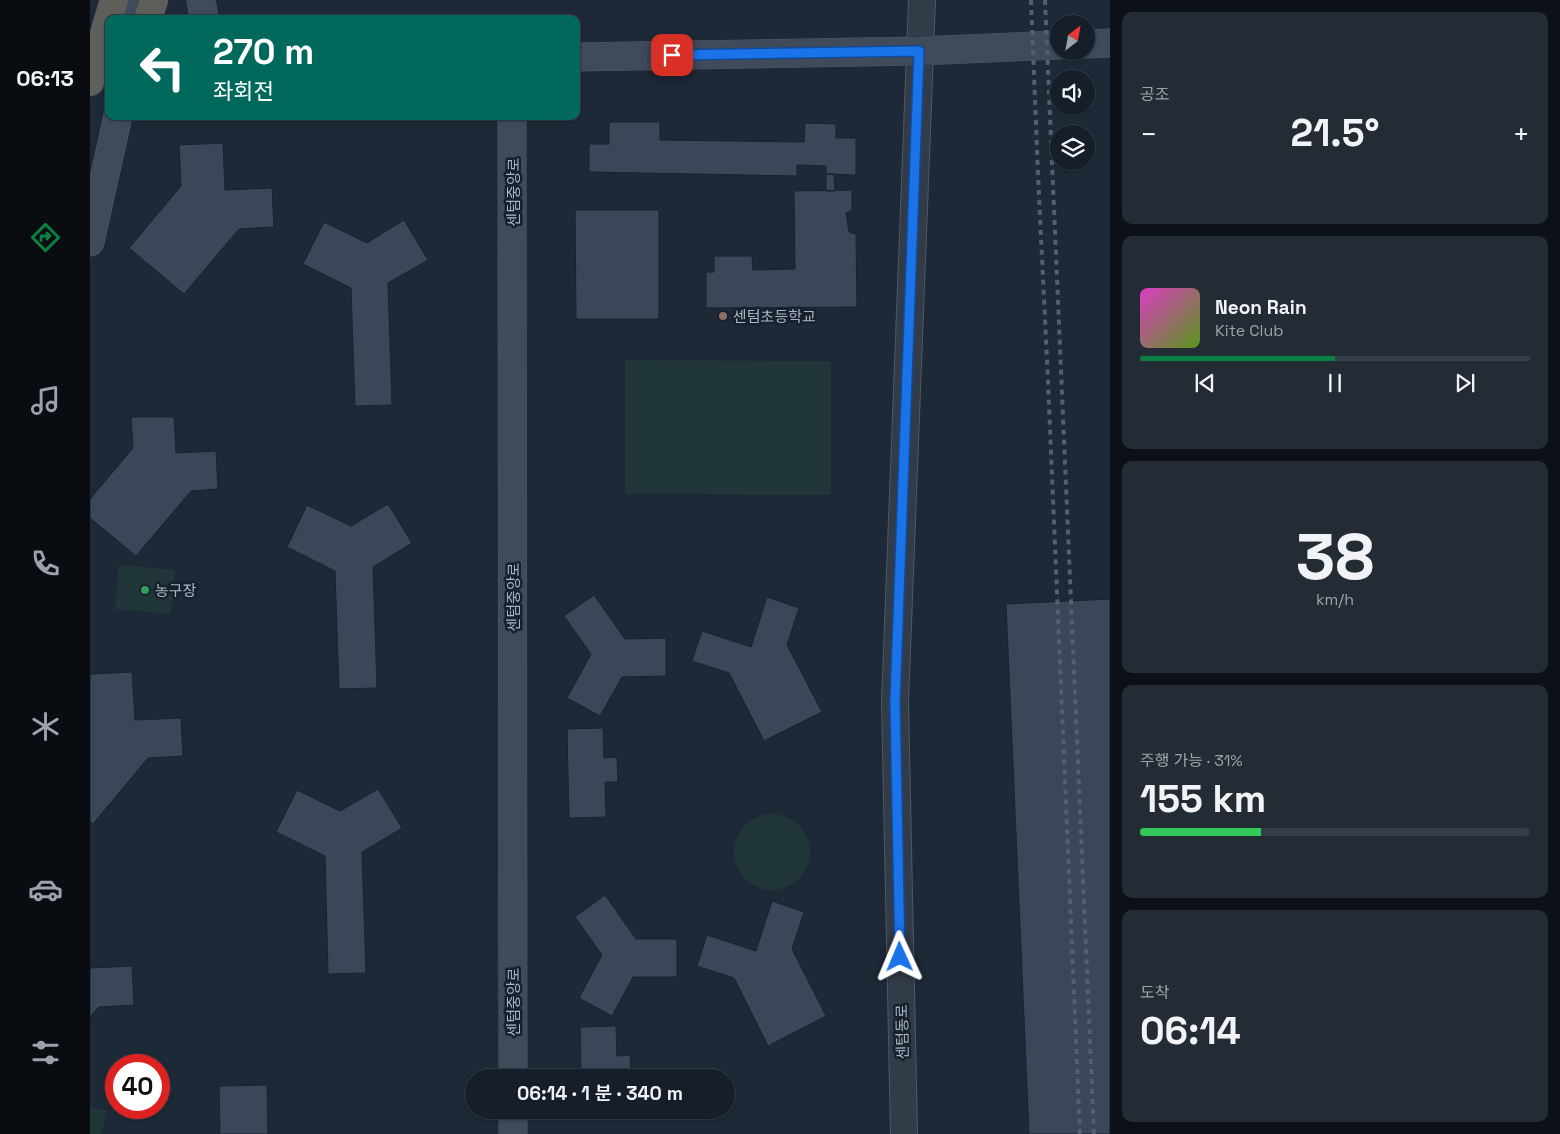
<!DOCTYPE html>
<html lang="ko">
<head>
<meta charset="utf-8">
<style>
	body { margin:0; font-family:"Space Grotesk","Noto Sans KR",sans-serif; background:#232c35; color:#f1f3f6; height:100vh; display:flex; flex-direction:column; font-size:19px; white-space:nowrap }
	* { box-sizing:border-box; margin:0 }
	p { font-size:16px; color:#9ea2a8 }
	.icon { flex:none; width:28px; height:28px; fill:none; stroke:currentColor; stroke-width:2; stroke-linecap:round; stroke-linejoin:round }
	.map { position:relative; flex:1; overflow:hidden }
	.panel { display:flex; flex-direction:column; gap:12px; padding:12px; background:#0c1117; width:450px }
	.panel>* { flex:none }
	.banner { position:absolute; left:15px; top:15px; width:475px; height:105px; border-radius:10px; box-shadow:0 1px 4px #0004,0 0 0 1px #353d46; background:#00695c; color:#fff; overflow:hidden }
	.needle { width:32px; rotate:31deg }
	.buttons { position:absolute; left:960px; top:15px; display:grid; gap:10px }
	.buttons a { display:grid; place-items:center; width:45px; height:45px; border-radius:50%; background:#161f29; box-shadow:0 1px 4px #0004,0 0 0 1px #353d46; font-size:25px }
	.speed { position:absolute; left:15px; top:1054px; display:flex; gap:10px; font-size:25px; font-weight:700; text-align:center }
	.speed>* { display:grid; place-content:center; width:65px; height:65px; border-radius:50%; background:#161f29; box-shadow:0 1px 4px #0004,0 0 0 1px #353d46; line-height:1 }
	.speed .limit { border:8px solid #d22; background:#fff; color:#111 }
	.pin { position:absolute; display:grid; place-items:center; width:42px; height:42px; color:#fff; margin:-21px; border-radius:10px; box-shadow:0 2px 8px #0006 }
	.me { position:absolute; width:55px; margin:-28px; rotate:359deg; stroke-linejoin:round; filter:drop-shadow(0 0 4px #0008) }
	.turn { display:flex; align-items:center; gap:18px; height:105px; padding:0 25px; font-size:22px }
	.turn .icon { width:65px; height:65px; stroke-width:2.5 }
	.turn b { display:block; font-size:35px; line-height:42px }
	.big { font-size:38px; font-weight:600; line-height:1.1 }
	.panel .widget { flex:1; display:flex; flex-direction:column; justify-content:center; gap:8px; min-width:0; padding:0 18px; border-radius:10px; background:#232c35 }
	.panel .dial { align-items:center; gap:0 }
	.dial b { font-size:65px; line-height:1 }
	.song { display:flex; align-items:center; gap:15px }
	.cover { width:60px; height:60px; border-radius:8px; background:linear-gradient(135deg,hsl(310 70% 55%),hsl(90 70% 35%)) }
	.played { height:5px; border-radius:2px; background:linear-gradient(90deg,#0b8043 50%,#353d46 50%) }
	.keys { display:flex; justify-content:space-around; direction:ltr }
	.heat { display:flex; justify-content:space-between; align-items:center; font-size:28px; direction:ltr }
	.charge { height:8px; border-radius:4px; background:linear-gradient(90deg,#34c759 31%,#353d46 0) }
	.trip { position:absolute; left:375px; top:1069px; width:270px; height:50px; border-radius:25px; background:#161f29; box-shadow:0 1px 4px #0004,0 0 0 1px #353d46; font-weight:600; line-height:50px; text-align:center }
	main { display:flex; flex:1; min-height:0 }
	.dock { display:flex; flex-direction:column; width:90px; justify-content:space-around; align-items:center; background:#090c10; color:#9ea2a8 }
	.dock .icon { width:35px; height:35px }
	.dock .current { color:#0b8043 }
	.dock b { font-size:22px; color:#f1f3f6 }
	.map>svg:first-child { display:block }
</style>
</head>
<body>
<main>
<nav class="dock">
<b>06:13</b>
<svg class="icon current" aria-label="directions" viewBox="0 0 24 24"><path d="M12 3l9 9-9 9-9-9zM9 14v-3h6M13 9l2 2-2 2"/></svg>
<svg class="icon" aria-label="music" viewBox="0 0 24 24"><path d="M9 18V5l10-2v13"/><circle cx="6" cy="18" r="3"/><circle cx="16" cy="16" r="3"/></svg>
<svg class="icon" aria-label="phone" viewBox="0 0 24 24"><path d="M5 4h4l2 5-3 2q2 4 5 5l2-3 5 2v4C11 20 4 13 5 4z"/></svg>
<svg class="icon" aria-label="climate" viewBox="0 0 24 24"><path d="M12 3v18M4 7l16 10M4 17L20 7"/></svg>
<svg class="icon" aria-label="car" viewBox="0 0 24 24"><path d="M5 17H2v-5l4-1 3-4h7l3 4 3 1v5h-3M9 17h6M6 11h13"/><circle cx="7" cy="17" r="2"/><circle cx="17" cy="17" r="2"/></svg>
<svg class="icon" aria-label="filters" viewBox="0 0 24 24"><path d="M4 7h16M4 17h16"/><circle cx="9" cy="7" r="2"/><circle cx="15" cy="17" r="2"/></svg>
</nav>
<div class="map">
<svg width="1020" height="1134" viewBox="0 0 1020 1134">
	<rect width="100%" height="100%" fill="#1e2937"/>
	<path fill="#203638" d="M535,360L741,361V495L535,494Z
		M29,565L85,570L81,614L25,609Z
		M644 852a38 38 0 1 1 76 0a38 38 0 1 1-76 0Z
		M0,1107L16,1110L12,1134H0Z"/>
	<path fill="#3a4758" stroke="#19222e" d="M519,122H570V140L714,142L715,123L746,124V138H766V175L736,174V166L707,165V176L499,172V144H519Z
		M133,143L135,190L182,188L184,227L149,229L94,294L39,248L91,186L89,145Z
		M736,174H744L745,191H736Z
		M762,190V211L756,213L759,232L766,234L767,307L616,308V272H624V256H662L663,270L705,269L704,191Z
		M485,210H569V319H486Z
		M314,220L338,260L298,283L302,405L265,406L261,288L213,264L234,222L277,243Z
		M41,417H84L86,453L126,451L128,489L101,491L46,556L0,518V499L43,448Z
		M298,504L322,543L283,567L287,688L249,689L245,571L197,547L217,505L261,526Z
		M504,595L535,639L576,638V676L532,677L510,716L477,698L501,654L474,616Z
		M677,597L709,608L697,645L732,712L674,741L639,673L602,661L612,631L661,647Z
		M1020,599V1134H939L916,604Z
		M42,672L45,720L91,718L93,756L58,758L3,824L0,821V674Z
		M513,728L514,758L527,757L528,782H515L516,817L479,818L477,729Z
		M288,789L312,828L272,852L276,973L238,974L235,856L186,832L207,790L250,811Z
		M515,895L546,939H587V977H543L522,1016L489,998L512,955L485,917Z
		M682,901L714,912L702,949L736,1016L678,1046L644,978L607,966L617,935L666,951Z
		M42,966L44,1005L9,1007L0,1017V968Z
		M526,1026L527,1056L540,1055L541,1078H491L490,1027Z
		M177,1085L178,1134H128L130,1133L129,1086Z
		M492,1110H529V1114L492,1115Z"/>
	<g fill="none" stroke-linecap="round" stroke-linejoin="round">
		<g stroke="#4f5966" stroke-width="28">
			<path id="tertiary" d="M814,1134L805,702L832,0"/>
		</g>
		<g stroke="#4f5966" stroke-width="29">
			<path id="secondary" d="M111,0L114,19
				M39,19L41,0
				M996,44L1020,43
				M486,57L829,51L969,45
				M422,116L423,1078
				M0,242L28,116
				M423,1110V1134"/>
		</g>
		<g stroke="#3c4652" stroke-width="29">
			<path id="trunk" d="M58,19L64,0
				M0,82L24,0"/>
		</g>
		<use href="#tertiary" stroke="#323b48" stroke-width="26"/>
		<use href="#secondary" stroke="#3f4a5b" stroke-width="28"/>
		<use href="#trunk" stroke="#5e5e5b" stroke-width="28"/>
		<path stroke="#535f6f" stroke-width="4" stroke-dasharray="5 5" stroke-linecap="butt" d="M941,0L948,174L958,381L990,1134
			M955,0L1004,1134"/>
	</g>
	<g fill="none" stroke-linecap="round" stroke-linejoin="round">
		<g stroke="#114b97" stroke-width="12">
			<path id="route" d="M582,55L829,51L805,702L810,957"/>
		</g>
		<use href="#route" stroke="#1a73e8" stroke-width="9"/>
	</g>
	<circle fill="#8d6e63" stroke="#17202c" stroke-width="2" cx="633" cy="316" r="5"/>
	<circle fill="#2e9e5b" stroke="#17202c" stroke-width="2" cx="55" cy="590" r="5"/>
	<g text-anchor="middle" dominant-baseline="central" stroke-width="5" stroke-linejoin="round" paint-order="stroke">
		<g font-size="15" fill="#abb6c5" stroke="#17202c">
			<text transform="translate(423 192) rotate(-90)">센텀중앙로</text>
			<text transform="translate(423 597) rotate(-90)">센텀중앙로</text>
			<text transform="translate(423 1002) rotate(-90)">센텀중앙로</text>
			<text transform="translate(812 1032) rotate(-91)">센텀동로</text>
		</g>
		<g font-size="15" fill="#abb6c5" stroke="#17202c" text-anchor="start">
			<text x="643" y="316">센텀초등학교</text>
			<text x="65" y="590">농구장</text>
		</g>
	</g>
</svg>
<div class="buttons">
<a><svg class="needle" viewBox="-14 -14 28 28"><path d="M0-13l5 13h-10z" fill="#e53935"/><path d="M0 13l5-13h-10z" fill="#9ea2a8"/></svg></a>
<a><svg class="icon" aria-label="sound" viewBox="0 0 24 24"><path d="M4 9h4l5-4v14l-5-4H4zM17 9q2 3 0 6"/></svg></a>
<a><svg class="icon" aria-label="layers" viewBox="0 0 24 24"><path d="M12 4l9 5-9 5-9-5zM3 14l9 5 9-5"/></svg></a>
</div>
<div class="speed"><div class="limit">40</div></div>
<div class="pin" style="left:582px;top:55px;background:#d93025"><svg class="icon" aria-label="arrive" viewBox="0 0 24 24"><path d="M6 21V4h12l-3 4 3 4H6"/></svg></div>
<svg class="me" style="left:810px;top:957px" viewBox="-20 -20 40 40"><path d="M0-17L14 15 0 8-14 15z" fill="#1a73e8" stroke="#fff" stroke-width="4"/></svg>
<div class="trip">06:14 · 1 분 · 340 m</div>
<div class="banner">
<div class="turn"><svg class="icon" aria-label="left" viewBox="0 0 24 24"><path d="M17 20v-9H6M10 6l-5 5 5 5"/></svg><div><b>270 m</b>좌회전</div></div>
</div>
</div>
<section class="panel">
<div class="widget"><p>공조</p>
<div class="heat"><a>−</a><b class="big">21.5°</b><a>+</a></div>
</div>
<div class="widget">
<div class="song"><i class="cover"></i><div><b>Neon Rain</b><p>Kite Club</p></div></div>
<div class="played"></div>
<div class="keys"><svg class="icon" aria-label="previous" viewBox="0 0 24 24"><path d="M18 5L8 12l10 7zM5 5v14"/></svg><svg class="icon" aria-label="pause" viewBox="0 0 24 24"><path d="M8 5v14M16 5v14"/></svg><svg class="icon" aria-label="next" viewBox="0 0 24 24"><path d="M6 5l10 7-10 7zM19 5v14"/></svg></div>
</div>
<div class="widget dial"><b>38</b><p>km/h</p></div>
<div class="widget"><p>주행 가능 · 31%</p><b class="big">155 km</b><div class="charge"></div></div>
<div class="widget"><p>도착</p><b class="big">06:14</b></div>
</section>
</main>
</body>
</html>
